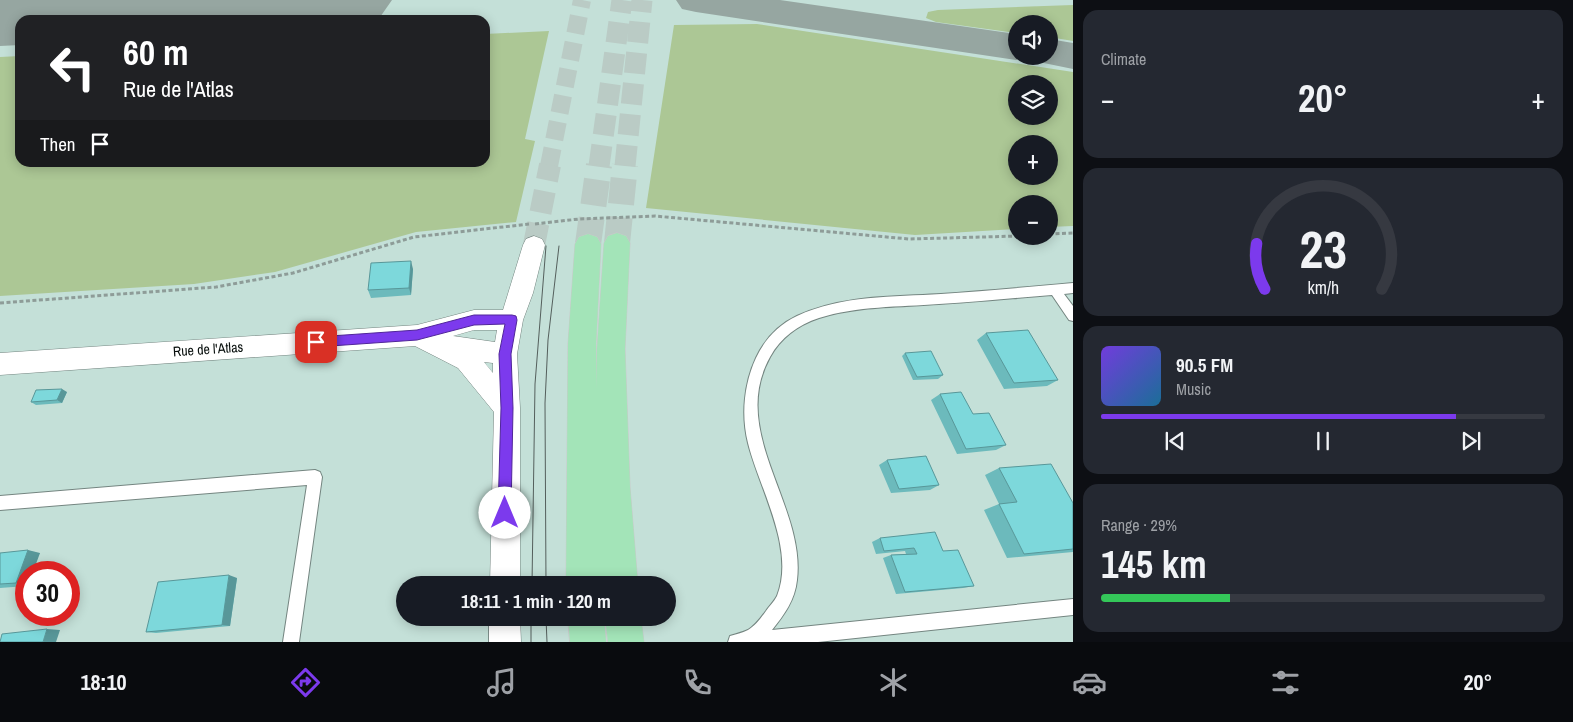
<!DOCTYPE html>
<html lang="en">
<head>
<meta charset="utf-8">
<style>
	body { margin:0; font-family:"Archivo Narrow",sans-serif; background:#242831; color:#f1f3f6; height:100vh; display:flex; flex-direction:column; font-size:19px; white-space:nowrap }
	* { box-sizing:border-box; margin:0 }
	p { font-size:16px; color:#9ea1a6 }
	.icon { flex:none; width:28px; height:28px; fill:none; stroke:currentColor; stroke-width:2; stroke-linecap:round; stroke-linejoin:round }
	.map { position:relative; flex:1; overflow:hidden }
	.drawer { display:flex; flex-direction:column; gap:10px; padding:10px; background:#0d0f14; width:500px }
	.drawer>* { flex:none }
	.banner { position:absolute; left:15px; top:15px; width:475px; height:152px; border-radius:15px; box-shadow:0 2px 12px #0003; background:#202124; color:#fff; overflow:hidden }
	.controls { position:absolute; left:1008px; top:15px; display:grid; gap:10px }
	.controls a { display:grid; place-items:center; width:50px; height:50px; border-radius:50%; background:#171b24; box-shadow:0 2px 12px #0003; font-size:25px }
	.speed { position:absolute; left:15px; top:561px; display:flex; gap:10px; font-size:25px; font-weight:700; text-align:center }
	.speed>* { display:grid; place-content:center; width:65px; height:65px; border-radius:50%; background:#171b24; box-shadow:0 2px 12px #0003; line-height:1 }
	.speed .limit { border:8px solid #d22; background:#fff; color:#111 }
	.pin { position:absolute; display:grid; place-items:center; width:42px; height:42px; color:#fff; margin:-21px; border-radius:10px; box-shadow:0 2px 8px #0006 }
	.me { position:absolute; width:55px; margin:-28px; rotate:0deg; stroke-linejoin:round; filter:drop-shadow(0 0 4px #0008) }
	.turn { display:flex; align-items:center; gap:18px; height:105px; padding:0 25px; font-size:22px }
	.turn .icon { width:65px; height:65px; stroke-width:2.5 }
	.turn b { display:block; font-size:35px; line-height:42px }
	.then { display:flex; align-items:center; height:48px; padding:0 25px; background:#0003; gap:10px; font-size:19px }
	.big { font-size:38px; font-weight:800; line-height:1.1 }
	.drawer .card { flex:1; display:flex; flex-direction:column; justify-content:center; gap:8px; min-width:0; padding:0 18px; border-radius:15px; background:#242831 }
	.drawer .dial { align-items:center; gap:0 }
	.dial svg { height:130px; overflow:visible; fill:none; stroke:#363941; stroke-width:7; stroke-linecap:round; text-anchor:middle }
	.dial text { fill:#f1f3f6; stroke:none }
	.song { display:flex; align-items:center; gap:15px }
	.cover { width:60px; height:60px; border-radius:8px; background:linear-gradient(135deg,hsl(260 70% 55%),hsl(200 70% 35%)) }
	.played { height:5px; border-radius:2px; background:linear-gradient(90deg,#7c3aed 80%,#363941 80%) }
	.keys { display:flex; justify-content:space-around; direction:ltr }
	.heat { display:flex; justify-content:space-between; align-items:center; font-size:28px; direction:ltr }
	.charge { height:8px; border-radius:4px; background:linear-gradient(90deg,#34c759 29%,#363941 0) }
	.trip { position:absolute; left:396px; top:576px; width:280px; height:50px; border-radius:25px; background:#171b24; box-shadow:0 2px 12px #0003; font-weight:800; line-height:50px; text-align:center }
	.menu { display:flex; height:80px; justify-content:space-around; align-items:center; background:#090b0e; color:#9ea1a6 }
	.menu .icon { width:35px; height:35px }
	.menu .current { color:#7c3aed }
	.menu b { font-size:22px; color:#f1f3f6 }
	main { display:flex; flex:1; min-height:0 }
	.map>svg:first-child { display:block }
</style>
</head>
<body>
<main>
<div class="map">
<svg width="1073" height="642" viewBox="0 0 1073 642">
	<rect width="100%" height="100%" fill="#d9ece6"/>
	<path fill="#c4e0d8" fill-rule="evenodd" d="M0,0H1073V642H0ZM20,20H485V162H20ZM1016,24H1049V56H1016ZM1016,84H1049V116H1016ZM1016,144H1049V176H1016ZM1016,204H1049V236H1016ZM26,572H69V615H26ZM405,585H668V618H405Z"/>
	<path fill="#acc795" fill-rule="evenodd" d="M1073,5V41L1049,37V24H1016V33L936,22L926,18L928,12L938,10Z
		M757,24L1073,72V226L1049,227V204H1016V229L915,235L646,208L674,25ZM1016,84H1049V116H1016ZM1016,144H1049V176H1016Z
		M549,31L525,139L535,141L516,222L416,232L275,272L194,284L0,296V57L20,56V162H485V34Z"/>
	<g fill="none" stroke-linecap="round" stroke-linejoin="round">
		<path fill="#96a6a1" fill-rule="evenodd" d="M110,0L144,1L150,10L144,19L139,20H22L28,11L43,8Z
			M676,0H780L1016,34V56H1049V39L1073,43V69L1034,61L1030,56L1016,60L696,12L682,9Z"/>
		<path fill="#96a6a1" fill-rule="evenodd" d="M0,0H392L378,20H20V45L0,46Z"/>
		<path stroke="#bacbc5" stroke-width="18" stroke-dasharray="18 9" stroke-linecap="butt" d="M549,166L582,0"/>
		<path stroke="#bacbc5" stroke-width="22" stroke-dasharray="22 11" stroke-linecap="butt" d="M534,245L550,165"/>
		<path stroke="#bacbc5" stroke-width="21" stroke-dasharray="21 10" stroke-linecap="butt" d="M599,166L622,0
			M625,166L642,0"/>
		<path stroke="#bacbc5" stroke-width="26" stroke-dasharray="26 13" stroke-linecap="butt" d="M617,243L625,165
			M588,244L599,165"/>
		<g stroke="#748580" stroke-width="2">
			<path id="service" d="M1073,283V293L1064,294L1073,306V321L1069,320L1052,295C1014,298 976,302 939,304C899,307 857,306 819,318C798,325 781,337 770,357C728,432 806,505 797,580C795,600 784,615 772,630L1073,599V615L818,642H728L730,636C736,634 742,633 748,630C755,626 761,618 766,611C769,606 774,602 777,596C796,549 759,488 748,443C741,415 744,384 756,358C765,339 778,325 797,316C841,295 894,297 941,294C985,291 1029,287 1073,283Z
				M315,470L320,472L322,477L299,642H283L307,485L0,510V496Z"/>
		</g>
		<g stroke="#748580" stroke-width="1">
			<path id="minor" d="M534,236L542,239L545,245L533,293L523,320L517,354L520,408V585H490L494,412L458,368L415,346L0,375V353L417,325L474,310H503L523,245L526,239ZM474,330H497L495,342L453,336ZM484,362L493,363V373Z
				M489,618H520L521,642H489Z"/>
		</g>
		<g stroke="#c9caca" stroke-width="1">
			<path id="trunk" d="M617,233L626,236L630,243L625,349L630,487L638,585H602L601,553L602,585H566L568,344L575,244L579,237L588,234L597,237L601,244L596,344L597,389V349L604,243L608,236Z
				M568,618H604L606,642H570Z
				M605,618H641L644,642H608Z"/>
		</g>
		<path stroke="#8e9c98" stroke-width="3" stroke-dasharray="4 2.5" stroke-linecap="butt" d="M535,224L579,219L655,216L909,239L1019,236
			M1049,234L1073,233
			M0,303L216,287L293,273L414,237L529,224"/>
		<use href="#service" fill="#fff" fill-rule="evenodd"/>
		<use href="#minor" fill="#fff" fill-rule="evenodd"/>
		<use href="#trunk" fill="#a3e4b8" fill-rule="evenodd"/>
		<path stroke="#545f5c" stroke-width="1" d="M532,585L535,384L546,246
			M546,585L545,403L548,340L559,246
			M531,618V642
			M546,618L547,642"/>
	</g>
	<path fill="#6cbabc" d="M413,269L411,295L371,298L368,290Z
		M986,333L1058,380L1047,386L1004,389L977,340Z
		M905,353L943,375L938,379L913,380L902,356Z
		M67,392L62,403L36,405L31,402Z
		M940,394L973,414L1006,445L996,450L957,454L931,400Z
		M887,460L939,485L930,490L891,493L879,465Z
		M999,468L1073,503V552L1007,558L984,510L999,504L985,475Z
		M880,538L943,551L974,586L963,588L896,594L883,558L891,555L906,554L905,551L876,554L872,542Z
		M0,553H40L26,572V586L0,588Z
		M237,578L230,626L156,633L146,632Z"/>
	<path fill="#589799" d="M411,261L413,269L411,295L409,288Z
		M62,389L67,392L62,403L57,400Z
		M28,550L40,553L33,572H26V585L16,583Z
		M229,575L237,578L230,626L222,625Z
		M47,629L60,630L56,642H43Z"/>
	<path fill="#7dd8db" stroke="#589799" d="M411,261L409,288L368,290L371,263Z
		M1028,330L1058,380L1014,383L986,333Z
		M931,351L943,375L917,377L905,353Z
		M62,389L57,400L31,402L36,390Z
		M961,392L973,414L989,413L1006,445L966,449L940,394Z
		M926,456L939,485L899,489L887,460Z
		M1051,464L1073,503V549L1024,554L999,504L1017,502L999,468Z
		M935,532L943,551L958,550L974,586L905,592L891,555L917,554L914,548L884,551L880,538Z
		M28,550L16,583L0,584V553Z
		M229,575L222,625L146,632L158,582Z
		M47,629L43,642H0L2,634Z"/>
	<path fill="#7c3aed" stroke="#51269a" d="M474,315H512L516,316L517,320L511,354L513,408L511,513L509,518L505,520L500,518L498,513L501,408L499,354L505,324L474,325L417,340L316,347L312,346L310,342L312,338L316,337L417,330Z"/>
	<g text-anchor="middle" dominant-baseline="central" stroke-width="5" stroke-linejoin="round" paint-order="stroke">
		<g font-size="14" fill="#080f0d" stroke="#fff">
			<text transform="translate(208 349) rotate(-4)">Rue de l'Atlas</text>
		</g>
	</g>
</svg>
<div class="controls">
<a><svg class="icon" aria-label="sound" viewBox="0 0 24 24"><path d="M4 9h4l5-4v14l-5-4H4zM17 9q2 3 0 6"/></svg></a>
<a><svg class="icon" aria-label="layers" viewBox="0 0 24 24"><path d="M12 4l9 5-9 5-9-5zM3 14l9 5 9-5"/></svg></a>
<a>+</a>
<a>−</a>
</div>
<div class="speed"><div class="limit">30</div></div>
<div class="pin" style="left:316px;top:342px;background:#d93025"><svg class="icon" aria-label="arrive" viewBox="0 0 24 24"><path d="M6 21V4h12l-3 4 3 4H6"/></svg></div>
<svg class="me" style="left:505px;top:513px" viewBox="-20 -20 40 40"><circle r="19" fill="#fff"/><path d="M0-13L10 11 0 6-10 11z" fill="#7c3aed"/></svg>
<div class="trip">18:11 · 1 min · 120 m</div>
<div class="banner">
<div class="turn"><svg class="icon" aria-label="left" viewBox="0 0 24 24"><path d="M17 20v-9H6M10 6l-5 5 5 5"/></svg><div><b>60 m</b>Rue de l'Atlas</div></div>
<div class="then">Then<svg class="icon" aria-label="arrive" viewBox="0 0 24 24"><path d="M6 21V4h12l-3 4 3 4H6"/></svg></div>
</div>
</div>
<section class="drawer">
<div class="card"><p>Climate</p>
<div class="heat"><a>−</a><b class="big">20°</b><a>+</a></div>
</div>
<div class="card dial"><svg viewBox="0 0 100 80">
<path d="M14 69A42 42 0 1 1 86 69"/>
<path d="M14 69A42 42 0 0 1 9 41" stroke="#7c3aed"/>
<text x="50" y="56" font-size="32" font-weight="700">23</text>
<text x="50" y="72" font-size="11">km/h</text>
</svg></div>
<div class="card">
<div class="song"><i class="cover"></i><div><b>90.5 FM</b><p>Music</p></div></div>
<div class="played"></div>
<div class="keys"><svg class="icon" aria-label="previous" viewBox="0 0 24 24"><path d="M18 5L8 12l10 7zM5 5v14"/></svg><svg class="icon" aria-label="pause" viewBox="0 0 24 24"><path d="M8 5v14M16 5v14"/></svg><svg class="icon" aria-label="next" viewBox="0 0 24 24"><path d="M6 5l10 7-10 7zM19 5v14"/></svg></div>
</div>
<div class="card"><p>Range · 29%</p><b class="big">145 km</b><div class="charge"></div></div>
</section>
</main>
<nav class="menu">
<b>18:10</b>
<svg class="icon current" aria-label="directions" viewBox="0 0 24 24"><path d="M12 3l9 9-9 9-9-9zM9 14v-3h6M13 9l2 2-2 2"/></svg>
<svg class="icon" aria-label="music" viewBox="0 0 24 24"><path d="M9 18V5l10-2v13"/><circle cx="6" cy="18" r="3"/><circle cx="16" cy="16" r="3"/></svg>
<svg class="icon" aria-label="phone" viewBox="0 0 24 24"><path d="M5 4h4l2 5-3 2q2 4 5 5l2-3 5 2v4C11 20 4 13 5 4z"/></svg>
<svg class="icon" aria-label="climate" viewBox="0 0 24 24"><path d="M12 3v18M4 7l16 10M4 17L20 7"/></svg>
<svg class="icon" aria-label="car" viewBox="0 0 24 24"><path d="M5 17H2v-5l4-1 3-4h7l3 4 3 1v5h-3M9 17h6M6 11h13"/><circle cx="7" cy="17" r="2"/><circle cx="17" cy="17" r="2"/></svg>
<svg class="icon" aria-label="filters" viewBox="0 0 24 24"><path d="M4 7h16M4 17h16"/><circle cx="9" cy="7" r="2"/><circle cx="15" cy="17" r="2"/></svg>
<b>20°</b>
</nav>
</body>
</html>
